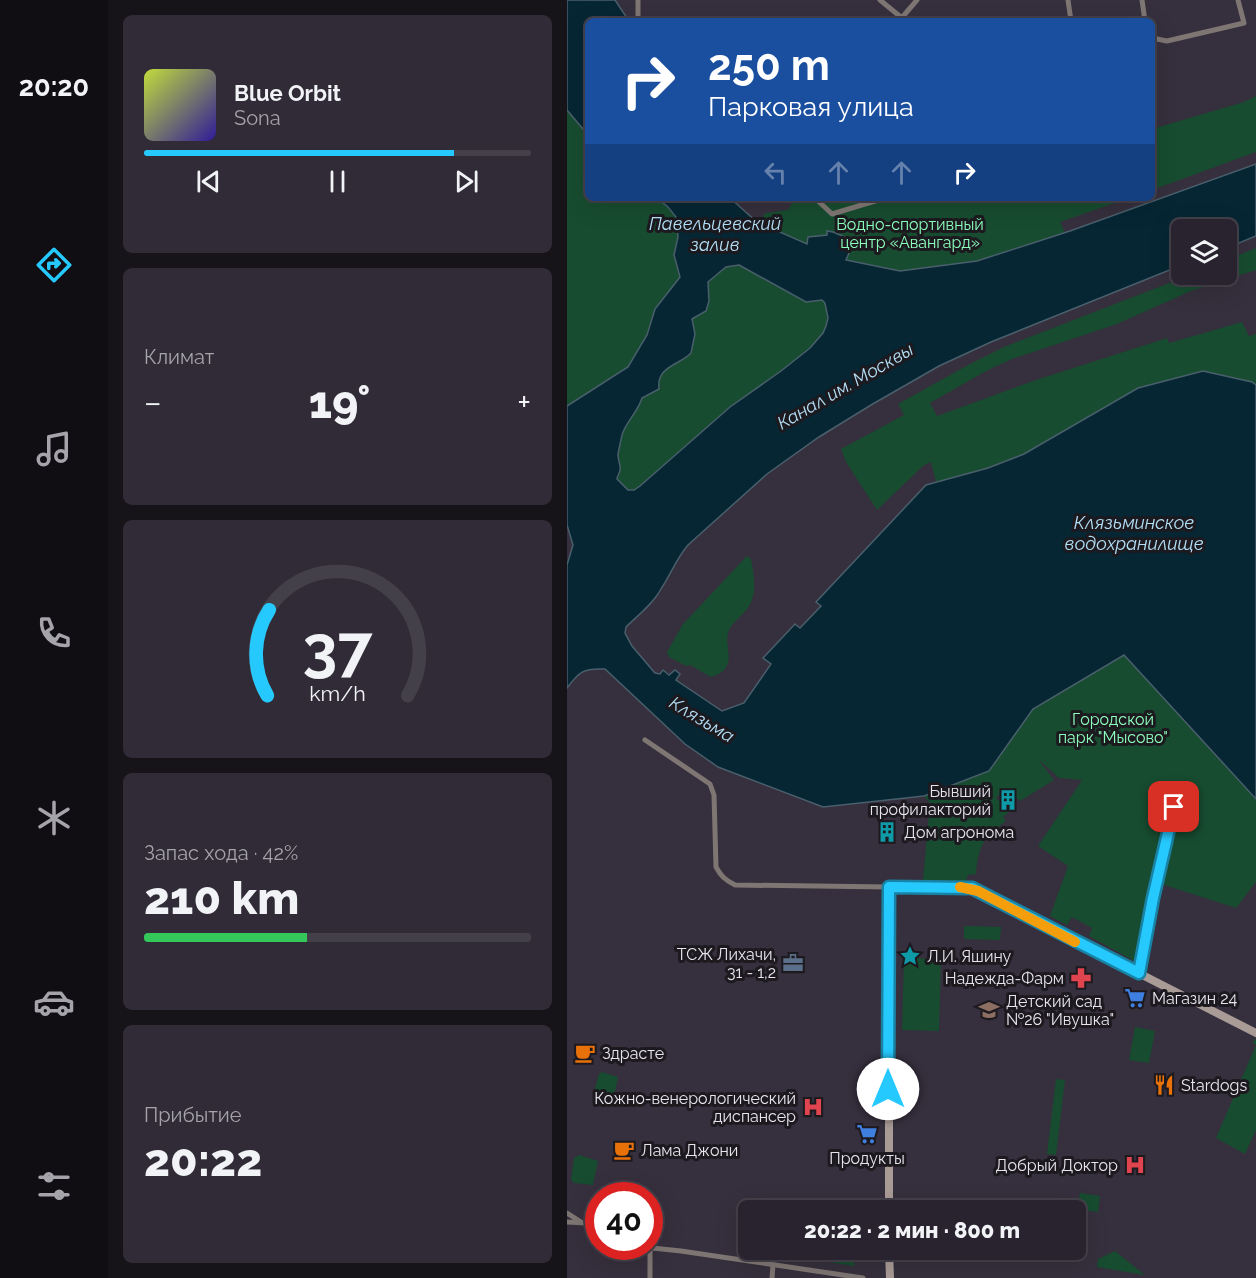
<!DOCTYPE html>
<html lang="ru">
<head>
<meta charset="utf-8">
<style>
	body { margin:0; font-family:Raleway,sans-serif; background:#302b36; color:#f1f3f6; height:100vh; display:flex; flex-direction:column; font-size:22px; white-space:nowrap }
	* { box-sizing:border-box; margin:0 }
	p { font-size:20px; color:#a5a4aa }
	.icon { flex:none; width:33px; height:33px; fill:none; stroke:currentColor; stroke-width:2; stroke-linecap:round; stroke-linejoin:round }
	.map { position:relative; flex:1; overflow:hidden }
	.sheet { display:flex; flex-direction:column; gap:15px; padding:15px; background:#161319; width:459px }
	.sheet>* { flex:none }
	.top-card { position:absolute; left:18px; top:18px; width:570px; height:183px; border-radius:9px; box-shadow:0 6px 24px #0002,0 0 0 2px #44404a; background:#1a4fa0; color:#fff; overflow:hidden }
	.controls { position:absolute; left:604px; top:219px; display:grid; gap:12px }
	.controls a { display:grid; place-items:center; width:66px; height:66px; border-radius:9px; background:#28232e; box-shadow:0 6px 24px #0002,0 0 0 2px #44404a; font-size:30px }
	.speed { position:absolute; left:18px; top:1182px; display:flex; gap:12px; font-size:30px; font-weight:700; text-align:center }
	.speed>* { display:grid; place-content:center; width:78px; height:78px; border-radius:50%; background:#28232e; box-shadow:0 6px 24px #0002,0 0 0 2px #44404a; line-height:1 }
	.speed .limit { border:9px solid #d22; background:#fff; color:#111 }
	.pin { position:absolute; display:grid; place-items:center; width:51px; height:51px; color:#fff; margin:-26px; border-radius:12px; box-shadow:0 3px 9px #0006 }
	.me { position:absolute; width:66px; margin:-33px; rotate:0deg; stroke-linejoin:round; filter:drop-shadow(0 0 4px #0008) }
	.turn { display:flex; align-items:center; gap:21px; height:126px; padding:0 24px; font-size:27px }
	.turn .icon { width:78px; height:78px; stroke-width:2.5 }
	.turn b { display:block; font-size:42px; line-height:51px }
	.lanes { display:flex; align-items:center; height:57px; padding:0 24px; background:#0003; justify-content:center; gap:30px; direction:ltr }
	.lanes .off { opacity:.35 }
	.big { font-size:45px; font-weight:800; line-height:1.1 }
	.sheet .tile { flex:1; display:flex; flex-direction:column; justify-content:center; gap:9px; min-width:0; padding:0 21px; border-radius:9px; background:#302b36 }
	.sheet .dial { align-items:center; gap:0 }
	.dial svg { height:156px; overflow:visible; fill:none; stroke:#44404a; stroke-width:7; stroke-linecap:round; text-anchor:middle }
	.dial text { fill:#f1f3f6; stroke:none }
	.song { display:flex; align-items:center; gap:18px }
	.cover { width:72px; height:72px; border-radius:9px; background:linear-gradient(135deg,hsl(70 70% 55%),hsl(250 70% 35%)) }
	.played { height:6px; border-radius:3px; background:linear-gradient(90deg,#26c9fe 80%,#44404a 80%) }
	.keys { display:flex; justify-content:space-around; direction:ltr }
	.heat { display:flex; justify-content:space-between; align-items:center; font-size:33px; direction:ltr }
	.charge { height:9px; border-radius:4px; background:linear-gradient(90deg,#34c759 42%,#44404a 0) }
	.trip { position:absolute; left:171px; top:1200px; width:348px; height:60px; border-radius:9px; background:#28232e; box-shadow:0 6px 24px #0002,0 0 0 2px #44404a; font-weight:800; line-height:60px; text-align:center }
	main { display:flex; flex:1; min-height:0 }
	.menu { display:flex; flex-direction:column; width:108px; justify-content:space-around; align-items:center; background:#100e12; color:#a5a4aa }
	.menu .icon { width:42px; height:42px }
	.menu .selected { color:#26c9fe }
	.menu b { font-size:27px; color:#f1f3f6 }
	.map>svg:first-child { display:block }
</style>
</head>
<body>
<main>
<nav class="menu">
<b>20:20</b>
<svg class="icon selected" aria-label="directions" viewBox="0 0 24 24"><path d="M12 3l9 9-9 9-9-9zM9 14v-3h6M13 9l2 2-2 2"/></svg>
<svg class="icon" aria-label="music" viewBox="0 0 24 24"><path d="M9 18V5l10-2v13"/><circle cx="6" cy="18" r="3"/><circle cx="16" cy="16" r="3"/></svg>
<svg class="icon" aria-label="phone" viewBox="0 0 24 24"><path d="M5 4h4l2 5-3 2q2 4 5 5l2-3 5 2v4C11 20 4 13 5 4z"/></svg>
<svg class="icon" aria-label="climate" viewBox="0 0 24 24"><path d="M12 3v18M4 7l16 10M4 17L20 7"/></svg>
<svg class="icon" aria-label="car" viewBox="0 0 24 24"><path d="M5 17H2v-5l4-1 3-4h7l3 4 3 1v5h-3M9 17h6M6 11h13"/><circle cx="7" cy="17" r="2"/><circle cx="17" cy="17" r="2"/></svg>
<svg class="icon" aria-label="filters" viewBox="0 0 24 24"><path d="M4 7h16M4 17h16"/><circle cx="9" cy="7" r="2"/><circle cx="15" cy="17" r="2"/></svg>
</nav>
<section class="sheet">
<div class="tile">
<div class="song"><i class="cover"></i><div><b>Blue Orbit</b><p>Sona</p></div></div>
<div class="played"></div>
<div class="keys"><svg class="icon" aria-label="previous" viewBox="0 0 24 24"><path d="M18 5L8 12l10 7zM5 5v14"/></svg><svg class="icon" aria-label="pause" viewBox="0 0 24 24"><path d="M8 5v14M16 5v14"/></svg><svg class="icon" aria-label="next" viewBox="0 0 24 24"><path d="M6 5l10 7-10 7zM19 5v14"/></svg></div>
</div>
<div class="tile"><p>Климат</p>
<div class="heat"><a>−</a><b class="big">19°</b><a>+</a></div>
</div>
<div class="tile dial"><svg viewBox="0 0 100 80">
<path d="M14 69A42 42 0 1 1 86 69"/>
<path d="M14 69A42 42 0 0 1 15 25" stroke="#26c9fe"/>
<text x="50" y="56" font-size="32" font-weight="700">37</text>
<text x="50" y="72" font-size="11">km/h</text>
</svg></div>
<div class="tile"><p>Запас хода · 42%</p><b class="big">210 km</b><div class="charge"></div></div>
<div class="tile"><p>Прибытие</p><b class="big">20:22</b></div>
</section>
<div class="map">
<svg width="689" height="1278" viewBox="0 0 689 1278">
	<rect width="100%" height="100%" fill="#362f3d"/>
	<path fill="#174c30" d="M689,96V152L585,190V129L677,102Z
		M0,110L16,129L21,131V198H90L101,207L109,217L111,237L107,255L113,277L88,309L80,335L61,367L0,406Z
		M228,198H562L493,222L498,233L410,261L333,271L283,261L213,233L190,222L199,213L221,210Z
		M689,248V270L624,291L550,324L445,359L421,370L363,403L370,416L469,380L600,338L602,343L675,322L682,336L689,334V385L685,382L636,371L571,388L457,454L421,468L369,482L364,462L356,466L310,510L279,462L274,449L337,415L331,404L401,365L437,347L623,275L660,274V260Z
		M172,265L239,302L255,300L258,303L261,318L259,326L256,333L243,348L73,486L67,490H61L50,479C50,476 52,473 53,470C54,466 51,460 51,455C51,451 55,436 56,432C61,420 71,411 75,398L91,389C90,373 106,361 120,357L128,334L125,318L139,311L142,301L140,282L159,267Z
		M180,556L184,559C187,575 191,595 180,609C175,616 166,622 162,630C155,647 174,668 144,677L123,665L119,666L102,657L100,652L116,624Z
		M557,655L689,799V882L669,908L594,884L607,831L601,800L569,962L522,936L525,928L505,917L500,925L483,916L501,866L471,846L515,780L492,778L471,759L487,780L453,801L439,788L429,798L443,811L436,817L439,821C417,838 411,845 409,874L401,875L399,881L356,880L363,803L357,796L422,771L465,709Z
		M397,926L434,927L433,940L397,939Z
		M337,958L374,959L372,1031L335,1030Z
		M568,1027L588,1031L582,1063L562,1060Z
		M687,1039L689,1040V1130L678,1154L649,1138L689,1045L686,1043Z
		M35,1072L51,1077L47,1097L27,1092L32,1074Z
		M489,1079L498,1080L489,1155L480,1154Z
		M12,1155L31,1161L26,1185L7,1183L4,1180L7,1158Z
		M513,1193L533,1196L531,1212L493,1207L494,1201L511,1203Z
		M256,1250H287V1266L256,1261Z
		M548,1251L578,1275L530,1267L531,1259Z"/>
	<path fill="#062634" stroke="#4a5f6c" stroke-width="1.5" fill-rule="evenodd" d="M0,0H48L62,21H21V131L16,129L0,110Z
		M689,164V236L660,248V230H615V265L424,342L372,366L304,405L252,437L200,474L121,545C109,559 104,574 94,589C86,604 71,615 59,627L58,633L65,646L88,673L93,674L96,670L102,675L108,670L113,674L109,680L155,711L177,703L204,664L196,658L228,624L233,628L254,606L249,602L359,485L421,468L457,454L571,388L636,371L685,382L689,385V799L557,655L466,709L422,771L357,796L256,807L151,767L118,744L38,669C16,668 12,672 0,688V565L6,545L0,525V406L61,367L80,335L88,309L113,277L107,255L111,237L109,217L101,207L90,198H163L190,222L240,244L241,237L260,235V231L266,232L285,240L286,244L279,260L333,271L410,261L503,231ZM172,265L239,302L255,300L258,303L261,318L259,326L256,333L243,348L214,371L163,407L73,486L67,490H61L50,479C50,476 53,473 53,470C54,466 51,460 51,455C51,453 55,434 56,432C61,420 71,411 75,398L92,389C89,366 113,365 124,353L128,334L125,319L139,311L142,301L141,282L159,267Z"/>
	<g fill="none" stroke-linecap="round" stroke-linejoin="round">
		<path stroke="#7e7673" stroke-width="5" d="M313,0L335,18L368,21
			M501,0L504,21
			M575,0L578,21
			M71,21V0
			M332,21L350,0
			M585,38L600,41L677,23L671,0
			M248,198L265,214L318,198
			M78,740L143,784L147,795L149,867C154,876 158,880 168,885L322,887
			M572,973L586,899L607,807
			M0,1213L14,1222
			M0,1222L19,1223L32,1229
			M66,1246L114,1251L296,1278
			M83,1278V1249
			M205,1278L206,1265"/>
		<path stroke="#a99b96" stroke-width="8" d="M322,1210V887H398L411,891L689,1033
			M322,1250L323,1278"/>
	</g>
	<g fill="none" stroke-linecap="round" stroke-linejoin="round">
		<g stroke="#1983a5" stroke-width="15">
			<path id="route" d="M321,1089L322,887L405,888L572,973L586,898L607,807"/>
		</g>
		<use href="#route" stroke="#26c9fe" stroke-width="10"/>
		<path stroke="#f59e0b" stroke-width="10" d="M393,887L411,891L508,942"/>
	</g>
	<defs>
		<g id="building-bare" transform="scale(1.62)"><path d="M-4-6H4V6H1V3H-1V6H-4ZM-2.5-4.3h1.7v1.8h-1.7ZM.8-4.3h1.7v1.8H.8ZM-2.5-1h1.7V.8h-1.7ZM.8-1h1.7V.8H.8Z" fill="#0f9aa8" stroke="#1c191f" stroke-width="2.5" paint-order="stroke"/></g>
		<g id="sight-bare" transform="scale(1.62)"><path d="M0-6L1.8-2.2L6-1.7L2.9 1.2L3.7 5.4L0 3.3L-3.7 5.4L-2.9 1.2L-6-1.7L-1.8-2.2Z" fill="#0f9aa8" stroke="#1c191f" stroke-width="2.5" paint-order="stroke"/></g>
		<g id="office-bare" transform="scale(1.62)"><path d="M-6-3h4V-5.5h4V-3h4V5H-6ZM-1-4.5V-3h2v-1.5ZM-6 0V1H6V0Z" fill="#5c6f8a" stroke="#1c191f" stroke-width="2.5" paint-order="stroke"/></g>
		<g id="pharmacy-bare" transform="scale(1.62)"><path d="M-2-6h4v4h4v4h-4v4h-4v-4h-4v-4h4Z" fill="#e0444e" stroke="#1c191f" stroke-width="2.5" paint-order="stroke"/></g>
		<g id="supermarket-bare" transform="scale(1.62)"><path d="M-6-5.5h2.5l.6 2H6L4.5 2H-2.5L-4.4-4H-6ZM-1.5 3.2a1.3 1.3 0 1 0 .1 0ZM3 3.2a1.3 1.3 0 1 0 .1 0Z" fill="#3f7fe0" stroke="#1c191f" stroke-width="2.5" paint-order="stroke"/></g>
		<g id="school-bare" transform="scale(1.62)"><path d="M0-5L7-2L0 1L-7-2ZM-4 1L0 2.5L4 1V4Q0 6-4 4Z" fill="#8d6e63" stroke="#1c191f" stroke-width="2.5" paint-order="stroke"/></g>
		<g id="cafe-bare" transform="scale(1.62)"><path d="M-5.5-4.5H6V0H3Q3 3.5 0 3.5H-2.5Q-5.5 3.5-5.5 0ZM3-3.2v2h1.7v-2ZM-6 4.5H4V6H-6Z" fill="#e8710a" stroke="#1c191f" stroke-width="2.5" paint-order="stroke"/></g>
		<g id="restaurant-bare" transform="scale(1.62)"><path d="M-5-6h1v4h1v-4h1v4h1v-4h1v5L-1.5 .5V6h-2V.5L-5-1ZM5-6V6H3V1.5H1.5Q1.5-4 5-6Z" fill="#e8710a" stroke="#1c191f" stroke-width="2.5" paint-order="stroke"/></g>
		<g id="hospital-bare" transform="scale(1.62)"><path d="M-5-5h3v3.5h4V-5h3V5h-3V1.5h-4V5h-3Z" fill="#e0444e" stroke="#1c191f" stroke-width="2.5" paint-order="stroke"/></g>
	</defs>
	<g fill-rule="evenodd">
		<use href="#building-bare" x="441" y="800"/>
		<use href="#building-bare" x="320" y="832"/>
		<use href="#sight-bare" x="343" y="956"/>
		<use href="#office-bare" x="226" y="963"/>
		<use href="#pharmacy-bare" x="514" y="978"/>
		<use href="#supermarket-bare" x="568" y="998"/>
		<use href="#school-bare" x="422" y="1010"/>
		<use href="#cafe-bare" x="18" y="1053"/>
		<use href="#restaurant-bare" x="597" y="1085"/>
		<use href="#hospital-bare" x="246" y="1107"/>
		<use href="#supermarket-bare" x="300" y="1134"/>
		<use href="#cafe-bare" x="57" y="1150"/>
		<use href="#hospital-bare" x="568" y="1165"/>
	</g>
	<g text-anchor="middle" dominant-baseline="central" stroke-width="6" stroke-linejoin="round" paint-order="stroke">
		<g font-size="16" fill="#8cffbc" stroke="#1c191f">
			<text x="343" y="224">Водно-спортивный<tspan x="343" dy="18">центр «Авангард»</tspan></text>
			<text x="546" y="719">Городской<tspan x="546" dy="18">парк "Мысово"</tspan></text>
		</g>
		<g font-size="16" fill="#e9e5ee" stroke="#1c191f" text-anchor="start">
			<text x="424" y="791" text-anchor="end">Бывший<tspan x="424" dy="18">профилакторий</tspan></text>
			<text x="337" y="832">Дом агронома</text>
			<text x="209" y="954" text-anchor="end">ТСЖ Лихачи,<tspan x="209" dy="18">31 - 1,2</tspan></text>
			<text x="360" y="956">Л.И. Яшину</text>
			<text x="497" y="978" text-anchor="end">Надежда-Фарм</text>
			<text x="585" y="998">Магазин 24</text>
			<text x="439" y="1001">Детский сад<tspan x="439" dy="18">№26 "Ивушка"</tspan></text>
			<text x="35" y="1053">Здрасте</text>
			<text x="614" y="1085">Stardogs</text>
			<text x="229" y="1098" text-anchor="end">Кожно-венерологический<tspan x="229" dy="18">диспансер</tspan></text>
			<text x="74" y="1150">Лама Джони</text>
			<text x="300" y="1158" text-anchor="middle">Продукты</text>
			<text x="551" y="1165" text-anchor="end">Добрый Доктор</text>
		</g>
		<g font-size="18" font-style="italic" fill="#b3e0f7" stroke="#1c191f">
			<text x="148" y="223">Павельцевский<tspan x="148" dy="21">залив</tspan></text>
			<text transform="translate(278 386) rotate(-30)">Канал им. Москвы</text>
			<text x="567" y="522">Клязьминское<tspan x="567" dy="21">водохранилище</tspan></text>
			<text transform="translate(135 719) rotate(31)">Клязьма</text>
		</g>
	</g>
</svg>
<div class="controls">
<a><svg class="icon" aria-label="layers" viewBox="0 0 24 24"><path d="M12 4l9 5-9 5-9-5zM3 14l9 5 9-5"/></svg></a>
</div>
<div class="speed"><div class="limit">40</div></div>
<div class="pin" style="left:607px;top:807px;background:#d93025"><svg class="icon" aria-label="arrive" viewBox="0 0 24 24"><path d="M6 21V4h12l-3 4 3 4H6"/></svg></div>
<svg class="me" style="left:321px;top:1089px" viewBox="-20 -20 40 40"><circle r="19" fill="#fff"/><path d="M0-13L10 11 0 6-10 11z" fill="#26c9fe"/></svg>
<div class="trip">20:22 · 2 мин · 800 m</div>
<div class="top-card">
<div class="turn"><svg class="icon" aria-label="right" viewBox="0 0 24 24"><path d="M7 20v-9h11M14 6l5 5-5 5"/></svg><div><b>250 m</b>Парковая улица</div></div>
<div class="lanes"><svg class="icon off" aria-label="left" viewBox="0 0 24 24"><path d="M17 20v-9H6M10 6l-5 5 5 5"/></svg><svg class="icon off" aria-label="ahead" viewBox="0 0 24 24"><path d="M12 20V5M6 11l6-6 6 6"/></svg><svg class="icon off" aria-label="ahead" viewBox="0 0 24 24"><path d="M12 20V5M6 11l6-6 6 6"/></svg><svg class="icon" aria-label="right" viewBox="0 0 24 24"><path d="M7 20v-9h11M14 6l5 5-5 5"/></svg></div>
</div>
</div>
</main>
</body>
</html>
